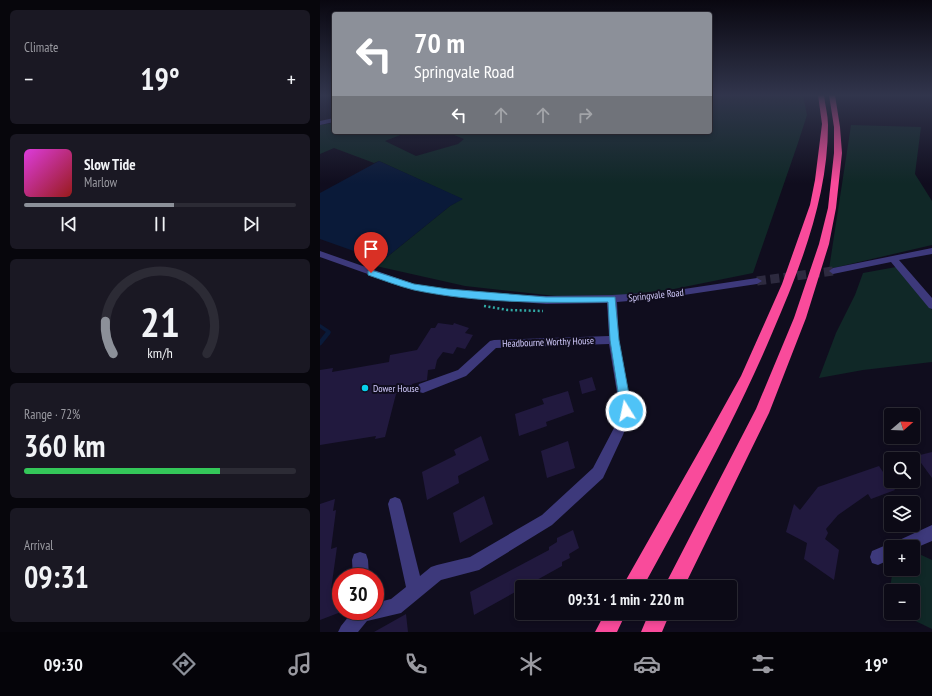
<!DOCTYPE html>
<html lang="en">
<head>
<meta charset="utf-8">
<style>
	body { margin:0; font-family:"PT Sans Narrow",sans-serif; background:#1a1823; color:#f1f3f6; height:100vh; display:flex; flex-direction:column; font-size:15px; white-space:nowrap }
	* { box-sizing:border-box; margin:0 }
	p { font-size:13px; color:#9a9aa1 }
	.icon { flex:none; width:22px; height:22px; fill:none; stroke:currentColor; stroke-width:2; stroke-linecap:round; stroke-linejoin:round }
	.map { position:relative; flex:1; overflow:hidden }
	.side { display:flex; flex-direction:column; gap:10px; padding:10px; background:#07060c; width:320px }
	.side>* { flex:none }
	.guide { position:absolute; left:12px; top:12px; width:380px; height:122px; border-radius:4px; box-shadow:0 2px 6px #0003,0 0 0 1px #2c2b35; background:#8c9099; color:#fff; overflow:hidden }
	.needle { width:26px; rotate:71deg }
	.fabs { position:absolute; left:564px; top:408px; display:grid; gap:8px }
	.fabs a { display:grid; place-items:center; width:36px; height:36px; border-radius:4px; background:#0c0a16; box-shadow:0 2px 6px #0003,0 0 0 1px #2c2b35; font-size:20px }
	.speed { position:absolute; left:12px; top:568px; display:flex; gap:8px; font-size:20px; font-weight:700; text-align:center }
	.speed>* { display:grid; place-content:center; width:52px; height:52px; border-radius:50%; background:#0c0a16; box-shadow:0 2px 6px #0003,0 0 0 1px #2c2b35; line-height:1 }
	.speed .limit { border:6px solid #d22; background:#fff; color:#111 }
	.pin { position:absolute; display:grid; place-items:center; width:34px; height:34px; color:#fff; margin:-41px -17px; border-radius:50% 50% 50% 0; rotate:-45deg; box-shadow:0 0 4px #0007 }
	.pin .icon { rotate:45deg }
	.me { position:absolute; width:44px; margin:-22px; rotate:350deg; stroke-linejoin:round; filter:drop-shadow(0 0 3px #0008) }
	.turn { display:flex; align-items:center; gap:14px; height:84px; padding:0 16px; font-size:18px }
	.turn .icon { width:52px; height:52px; stroke-width:2.5 }
	.turn b { display:block; font-size:28px; line-height:34px }
	.lanes { display:flex; align-items:center; height:38px; padding:0 16px; background:#0003; justify-content:center; gap:20px; direction:ltr }
	.lanes .off { opacity:.35 }
	.big { font-size:30px; font-weight:700; line-height:1.1 }
	.side .card { flex:1; display:flex; flex-direction:column; justify-content:center; gap:6px; min-width:0; padding:0 14px; border-radius:6px; background:#1a1823 }
	.side .dial { align-items:center; gap:0 }
	.dial svg { height:104px; overflow:visible; fill:none; stroke:#2c2b35; stroke-width:7; stroke-linecap:round; text-anchor:middle }
	.dial text { fill:#f1f3f6; stroke:none }
	.song { display:flex; align-items:center; gap:12px }
	.cover { width:48px; height:48px; border-radius:6px; background:linear-gradient(135deg,hsl(300 70% 55%),hsl(0 70% 35%)) }
	.played { height:4px; border-radius:2px; background:linear-gradient(90deg,#8c9099 55%,#2c2b35 55%) }
	.keys { display:flex; justify-content:space-around; direction:ltr }
	.heat { display:flex; justify-content:space-between; align-items:center; font-size:22px; direction:ltr }
	.charge { height:6px; border-radius:3px; background:linear-gradient(90deg,#34c759 72%,#2c2b35 0) }
	.trip { position:absolute; left:195px; top:580px; width:222px; height:40px; border-radius:4px; background:#0c0a16; box-shadow:0 2px 6px #0003,0 0 0 1px #2c2b35; font-weight:700; line-height:40px; text-align:center }
	.menu { display:flex; height:64px; justify-content:space-around; align-items:center; background:#050409; color:#9a9aa1 }
	.menu .icon { width:28px; height:28px }
	.menu .current { color:#8c9099 }
	.menu b { font-size:18px; color:#f1f3f6 }
	main { display:flex; flex:1; min-height:0 }
	.map>svg:first-child { display:block }
</style>
</head>
<body>
<main>
<section class="side">
<div class="card"><p>Climate</p>
<div class="heat"><a>−</a><b class="big">19°</b><a>+</a></div>
</div>
<div class="card">
<div class="song"><i class="cover"></i><div><b>Slow Tide</b><p>Marlow</p></div></div>
<div class="played"></div>
<div class="keys"><svg class="icon" aria-label="previous" viewBox="0 0 24 24"><path d="M18 5L8 12l10 7zM5 5v14"/></svg><svg class="icon" aria-label="pause" viewBox="0 0 24 24"><path d="M8 5v14M16 5v14"/></svg><svg class="icon" aria-label="next" viewBox="0 0 24 24"><path d="M6 5l10 7-10 7zM19 5v14"/></svg></div>
</div>
<div class="card dial"><svg viewBox="0 0 100 80">
<path d="M14 69A42 42 0 1 1 86 69"/>
<path d="M14 69A42 42 0 0 1 8 44" stroke="#8c9099"/>
<text x="50" y="56" font-size="32" font-weight="700">21</text>
<text x="50" y="72" font-size="11">km/h</text>
</svg></div>
<div class="card"><p>Range · 72%</p><b class="big">360 km</b><div class="charge"></div></div>
<div class="card"><p>Arrival</p><b class="big">09:31</b></div>
</section>
<div class="map">
<svg width="612" height="632" viewBox="0 0 612 632">
	<rect width="100%" height="100%" fill="#100d1e"/>
	<path fill="#102827" d="M390,95H483L487,115L478,143L433,273L354,289L297,296H236L145,286L56,266L130,206L142,199L59,161L54,163L14,148L0,154V125L14,123V132H88L65,141L96,156L138,144L144,139L127,132H390Z
		M531,125L601,127L595,174L612,201V245L509,269Z
		M576,267L612,310V362L543,370L499,378L516,333L535,295L543,273Z
		M593,553H597L612,560V629L579,613H593V591H571V609L567,607L573,569H593Z"/>
	<path fill="#0a1a39" d="M59,161L143,199L130,206L62,261L0,239V193Z"/>
	<g fill="none" stroke-linecap="round" stroke-linejoin="round">
		<path stroke="#0a1a39" stroke-width="3.5" d="M0,326L9,332L7,334"/>
		<path stroke="#0a1a39" stroke-width="4.5" d="M0,343L8,333"/>
	</g>
	<path fill="#21193e" d="M118,323L133,325L134,323L149,328L145,333L153,335L145,349L137,347L133,354L123,352L117,360L115,369L108,370L107,380L92,384L90,392L76,394L65,437L55,439L56,436L0,445V370L13,368L12,372L69,362L70,355L97,350L111,328H115Z
		M272,377L276,390L262,394L259,381Z
		M248,391L254,412L226,422L227,426L199,436L195,414L224,404L222,399Z
		M161,436L169,460L138,476L139,483L107,500L102,472L136,455L134,450Z
		M248,441L255,468L227,478L221,451Z
		M612,452V478L596,456Z
		M559,466L575,490L551,499L548,494L518,515L506,529L508,533L505,539L519,550L514,580L484,559L487,543L466,532L474,504L480,510L498,487Z
		M164,496L173,524L140,543L133,513Z
		M15,499L13,511L16,510L11,549L17,547L11,590L21,586V612L0,620V504Z
		M253,530L259,548L249,554L250,558L242,562V566L154,615L150,592L229,550V547L237,542V538Z
		M86,614L88,632H54Z"/>
	<g fill="none" stroke-linecap="round" stroke-linejoin="round">
		<path stroke="#2d2a3f" stroke-width="9" stroke-dasharray="9 4.5" stroke-linecap="butt" d="M437,281L513,271"/>
		<path stroke="#31aba6" stroke-width="2.5" stroke-dasharray="2 2.5" stroke-linecap="butt" d="M164,306L188,310L223,311"/>
		<path fill="#3d397b" fill-rule="evenodd" d="M14,118V122L0,125V121Z
			M120,132H127L128,133L125,135Z
			M612,248V254L579,260L612,298V309L609,308L571,262L513,274L509,271L513,268Z
			M0,251L94,284L128,290L172,294L226,296L292,295L344,292L437,278L442,281L437,284L344,298L297,302L299,340L312,411L303,435L283,478L232,525L159,570L121,580L81,613L47,621L38,632H18L21,626L33,611H55V603L71,599L86,587L68,504L70,499L75,497L80,499L82,504L100,576L111,567L117,565L150,557L222,515L273,468L294,428L300,411L289,344L176,348L146,376L103,393L99,392L97,388L99,384L138,370L170,341L174,340L289,336L287,303L226,304L128,296L90,289L0,257Z
			M612,525V541L593,549V547H571V559L558,565L552,563L550,557L552,551L571,543L573,544L575,542Z
			M40,552L46,554L48,560L49,577H33L32,560L34,554Z"/>
		<path fill="#f94b9b" fill-rule="evenodd" d="M498,95H504C505,105 508,115 508,125C508,197 481,266 453,331C416,419 369,503 323,587H302L386,439L421,376L462,284L490,205L495,180L502,124Z
			M509,95H515L520,127L522,153L516,208L509,244L486,318L449,413L364,587H344L436,409L474,318L499,244L508,208L514,153V127Z
			M285,613H306L297,632H275Z
			M329,613H350L342,632H321Z"/>
	</g>
	<linearGradient id="sky" x2="0" y2="1"><stop stop-color="#090710"/><stop offset="0.52" stop-color="#31354c"/><stop offset="1" stop-color="#31354c" stop-opacity="0"/></linearGradient>
	<rect width="612" height="183" fill="url(#sky)"/>
	<path fill="#4fc3f7" stroke="#337fa1" d="M51,270L94,284L128,289L226,297H295L299,340L312,411L310,415L306,416L302,415L301,411L290,340L288,302C225,303 156,303 94,290C78,286 63,280 48,275V271Z"/>
	<circle fill="#08d1ec" stroke="#100d1e" stroke-width="1.5" cx="45" cy="388" r="4"/>
	<g text-anchor="middle" dominant-baseline="central" stroke-width="4" stroke-linejoin="round" paint-order="stroke">
		<g font-size="10" fill="#d2cbfd" stroke="#100d1e">
			<text transform="translate(336 295) rotate(-6)">Springvale Road</text>
			<text transform="translate(228 342) rotate(-2)">Headbourne Worthy House</text>
		</g>
		<g font-size="10" fill="#d2cbfd" stroke="#100d1e" text-anchor="start">
			<text x="53" y="388">Dower House</text>
		</g>
	</g>
</svg>
<div class="fabs">
<a><svg class="needle" viewBox="-14 -14 28 28"><path d="M0-13l5 13h-10z" fill="#e53935"/><path d="M0 13l5-13h-10z" fill="#9a9aa1"/></svg></a>
<a><svg class="icon" aria-label="search" viewBox="0 0 24 24"><circle cx="10" cy="10" r="6"/><path d="M15 15l6 6"/></svg></a>
<a><svg class="icon" aria-label="layers" viewBox="0 0 24 24"><path d="M12 4l9 5-9 5-9-5zM3 14l9 5 9-5"/></svg></a>
<a>+</a>
<a>−</a>
</div>
<div class="speed"><div class="limit">30</div></div>
<div class="pin" style="left:51px;top:273px;background:#d93025"><svg class="icon" aria-label="arrive" viewBox="0 0 24 24"><path d="M6 21V4h12l-3 4 3 4H6"/></svg></div>
<svg class="me" style="left:306px;top:411px" viewBox="-20 -20 40 40"><circle r="17" fill="#4fc3f7" stroke="#fff" stroke-width="3"/><path d="M0-11L8 9 0 5-8 9z" fill="#fff"/></svg>
<div class="trip">09:31 · 1 min · 220 m</div>
<div class="guide">
<div class="turn"><svg class="icon" aria-label="left" viewBox="0 0 24 24"><path d="M17 20v-9H6M10 6l-5 5 5 5"/></svg><div><b>70 m</b>Springvale Road</div></div>
<div class="lanes"><svg class="icon" aria-label="left" viewBox="0 0 24 24"><path d="M17 20v-9H6M10 6l-5 5 5 5"/></svg><svg class="icon off" aria-label="ahead" viewBox="0 0 24 24"><path d="M12 20V5M6 11l6-6 6 6"/></svg><svg class="icon off" aria-label="ahead" viewBox="0 0 24 24"><path d="M12 20V5M6 11l6-6 6 6"/></svg><svg class="icon off" aria-label="right" viewBox="0 0 24 24"><path d="M7 20v-9h11M14 6l5 5-5 5"/></svg></div>
</div>
</div>
</main>
<nav class="menu">
<b>09:30</b>
<svg class="icon current" aria-label="directions" viewBox="0 0 24 24"><path d="M12 3l9 9-9 9-9-9zM9 14v-3h6M13 9l2 2-2 2"/></svg>
<svg class="icon" aria-label="music" viewBox="0 0 24 24"><path d="M9 18V5l10-2v13"/><circle cx="6" cy="18" r="3"/><circle cx="16" cy="16" r="3"/></svg>
<svg class="icon" aria-label="phone" viewBox="0 0 24 24"><path d="M5 4h4l2 5-3 2q2 4 5 5l2-3 5 2v4C11 20 4 13 5 4z"/></svg>
<svg class="icon" aria-label="climate" viewBox="0 0 24 24"><path d="M12 3v18M4 7l16 10M4 17L20 7"/></svg>
<svg class="icon" aria-label="car" viewBox="0 0 24 24"><path d="M5 17H2v-5l4-1 3-4h7l3 4 3 1v5h-3M9 17h6M6 11h13"/><circle cx="7" cy="17" r="2"/><circle cx="17" cy="17" r="2"/></svg>
<svg class="icon" aria-label="filters" viewBox="0 0 24 24"><path d="M4 7h16M4 17h16"/><circle cx="9" cy="7" r="2"/><circle cx="15" cy="17" r="2"/></svg>
<b>19°</b>
</nav>
</body>
</html>
